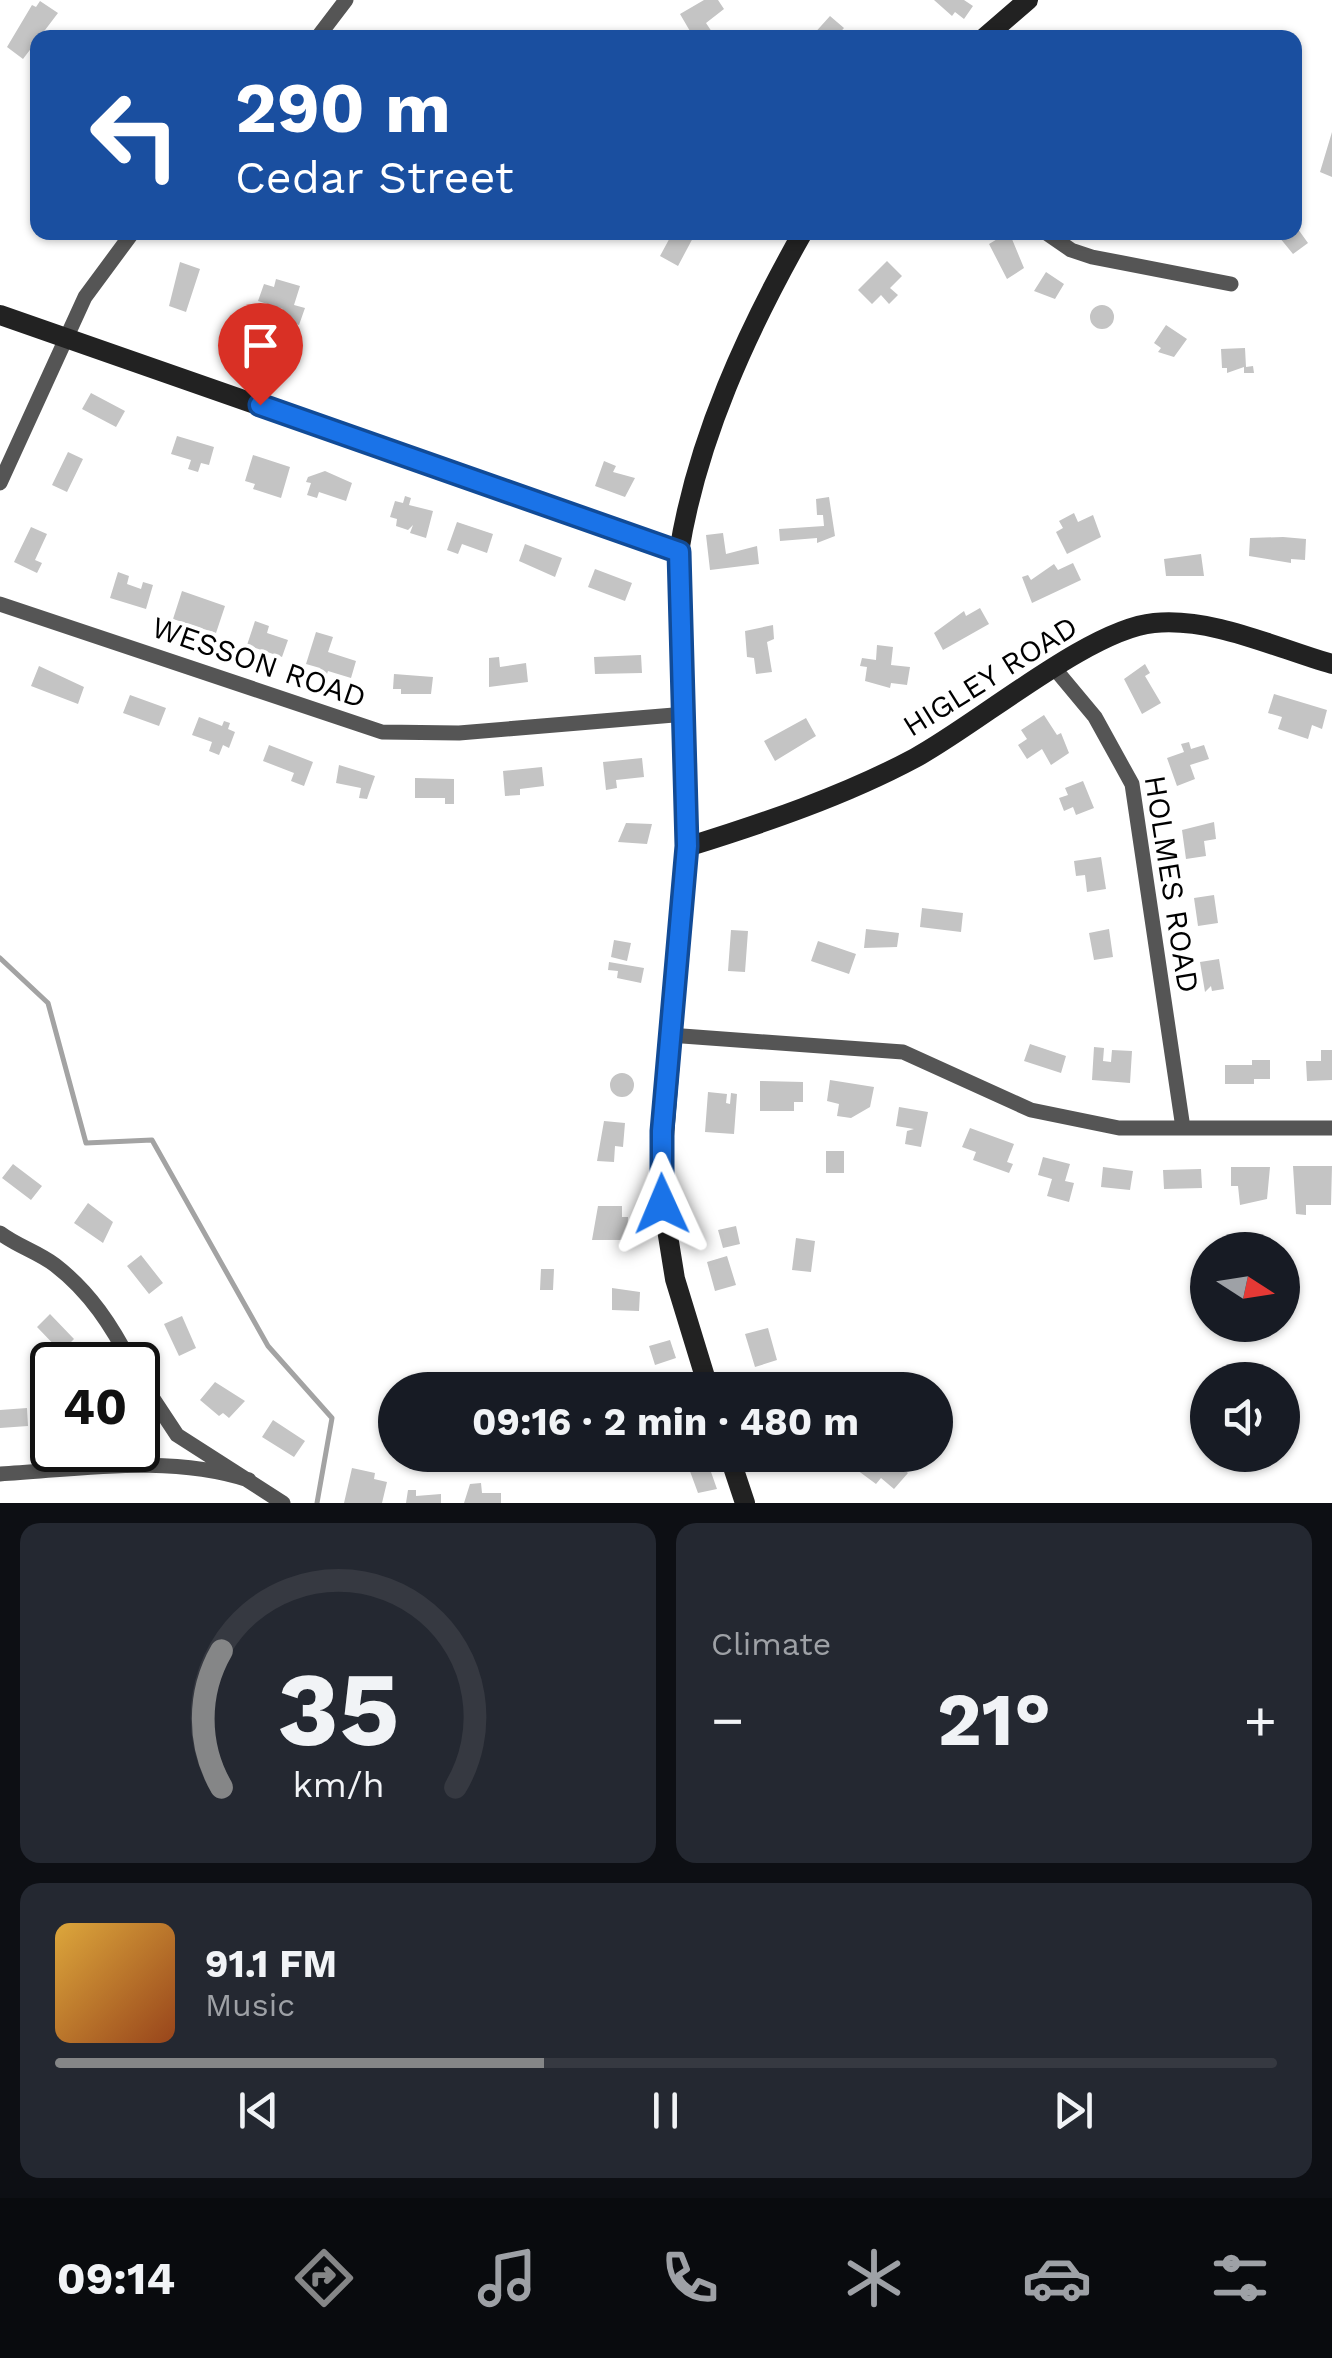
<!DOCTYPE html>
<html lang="en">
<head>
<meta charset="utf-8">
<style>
	body { margin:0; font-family:"Work Sans",sans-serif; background:#242831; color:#f1f3f6; height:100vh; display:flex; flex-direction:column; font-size:38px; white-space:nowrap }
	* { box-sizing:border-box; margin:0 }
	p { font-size:32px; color:#9ea1a6 }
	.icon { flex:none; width:55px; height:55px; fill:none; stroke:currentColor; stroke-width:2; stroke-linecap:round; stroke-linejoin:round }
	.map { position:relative; height:1503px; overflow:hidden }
	.panel { display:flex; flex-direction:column; gap:20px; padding:20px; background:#0d0f14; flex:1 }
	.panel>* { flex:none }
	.banner { position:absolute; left:30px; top:30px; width:1272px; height:210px; border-radius:20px; box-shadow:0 2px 8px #0004; background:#1a4fa0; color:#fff; overflow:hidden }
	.needle { width:65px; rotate:102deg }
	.buttons { position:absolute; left:1190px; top:1232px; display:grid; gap:20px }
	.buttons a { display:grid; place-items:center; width:110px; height:110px; border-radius:50%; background:#171b24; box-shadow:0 2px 8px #0004; font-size:50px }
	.speed { position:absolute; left:30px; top:1342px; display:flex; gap:20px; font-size:50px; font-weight:700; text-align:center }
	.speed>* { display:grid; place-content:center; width:130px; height:130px; border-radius:50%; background:#171b24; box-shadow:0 2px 8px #0004; line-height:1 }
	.speed .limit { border:5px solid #111; border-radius:15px; background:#fff; color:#111 }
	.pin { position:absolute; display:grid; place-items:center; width:85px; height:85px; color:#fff; margin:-102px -42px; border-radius:50% 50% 50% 0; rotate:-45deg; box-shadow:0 0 10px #0007 }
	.pin .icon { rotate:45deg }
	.me { position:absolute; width:110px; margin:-55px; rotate:359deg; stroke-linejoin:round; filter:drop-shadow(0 0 8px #0008) }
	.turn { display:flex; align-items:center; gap:35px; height:210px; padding:0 40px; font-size:45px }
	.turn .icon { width:130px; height:130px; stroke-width:2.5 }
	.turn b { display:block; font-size:70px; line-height:85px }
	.big { font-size:75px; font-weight:700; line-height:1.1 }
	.panel .widget { flex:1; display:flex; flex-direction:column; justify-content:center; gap:15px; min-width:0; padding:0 35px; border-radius:20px; background:#242831 }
	.panel .dial { align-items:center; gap:0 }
	.dial svg { height:260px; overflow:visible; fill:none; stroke:#363941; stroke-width:7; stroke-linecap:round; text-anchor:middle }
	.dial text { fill:#f1f3f6; stroke:none }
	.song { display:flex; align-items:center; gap:30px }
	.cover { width:120px; height:120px; border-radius:15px; background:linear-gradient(135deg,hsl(40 70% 55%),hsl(20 70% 35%)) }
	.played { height:10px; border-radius:5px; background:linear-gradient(90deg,#858687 40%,#363941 40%) }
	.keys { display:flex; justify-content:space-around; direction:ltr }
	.heat { display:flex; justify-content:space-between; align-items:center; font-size:55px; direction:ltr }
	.panel .tiles { flex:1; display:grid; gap:20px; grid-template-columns:1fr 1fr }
	.widget:last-child { grid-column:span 2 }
	.trip { position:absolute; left:378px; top:1372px; width:575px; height:100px; border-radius:50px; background:#171b24; box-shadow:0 2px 8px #0004; font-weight:700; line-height:100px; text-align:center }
	.tab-bar { display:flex; height:160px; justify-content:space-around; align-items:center; background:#090b0e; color:#9ea1a6 }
	.tab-bar .icon { width:70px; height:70px }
	.tab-bar .current { color:#858687 }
	.tab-bar b { font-size:45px; color:#f1f3f6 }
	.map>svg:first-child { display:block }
</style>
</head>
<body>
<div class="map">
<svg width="1332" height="1503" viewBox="0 0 1332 1503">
	<rect width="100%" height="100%" fill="#fff"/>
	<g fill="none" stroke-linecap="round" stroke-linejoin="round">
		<path stroke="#a3a3a3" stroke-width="5" d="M0,958L48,1003L86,1143L152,1140L268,1346L332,1418L317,1503"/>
	</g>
	<path fill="#c4c4c4" d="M704,0H718L724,9L706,23L714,35L694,38L680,14Z
		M934,0H964L973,6L964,19L955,12L952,16Z
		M40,1L58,13L23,59L7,47L32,5L36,7Z
		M830,16L844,28L835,38H800L806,31L812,36Z
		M1332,132V177L1320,172Z
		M1295,225L1308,243L1293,254L1275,232H1295Z
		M673,232L695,234L678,266L660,256Z
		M1009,232L1024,268L1007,279L989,244Z
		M887,261L902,276L890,288L898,295L889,304L881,295L872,304L858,290Z
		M180,262L200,269L186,312L169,306Z
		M1046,272L1064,284L1055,299L1034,291Z
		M276,279L300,286L294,305L305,308L299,325L280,319L283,309L258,301L264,284L274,287Z
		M1090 317a12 12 0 1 1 24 0a12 12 0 1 1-24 0Z
		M1166,325L1187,339L1174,357L1158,352L1161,348L1154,343Z
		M1245,348L1246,367L1253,366L1254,373H1244V367L1227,373V368H1222L1221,349Z
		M91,393L125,411L116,427L82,409Z
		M177,436L214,447L209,465L201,463L198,472L188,469L191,460L171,454Z
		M68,452L83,459L67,492L52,485Z
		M253,455L290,467L281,498L253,489L255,484L245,481Z
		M604,461L616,466L613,472L635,478L625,497L595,486Z
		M325,471L352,483L346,501L319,492L317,498L307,495L311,483L306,482L308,477Z
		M405,496L411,498L409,505L433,511L426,538L410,533L413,525L408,530L396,526L397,519L390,517L395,501L403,503Z
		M829,497L835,536L817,543V538L780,541L779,529L824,526L823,515H817L816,499Z
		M1074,513L1078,522L1093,515L1101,537L1067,554L1056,532L1063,528L1059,521Z
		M457,522L493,534L487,553L462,544L458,554L447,550Z
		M31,527L47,534L35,560L42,563L37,573L14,562Z
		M723,533L726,554L757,546L759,564L710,570L706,535Z
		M1283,537L1306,539L1305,560L1291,559V563L1249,556L1250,538Z
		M525,544L562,558L555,577L519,561Z
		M1201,554L1204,576H1166L1164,559Z
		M1073,563L1081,580L1032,603L1022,577L1028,575L1031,580L1054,564L1058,570Z
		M595,569L632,583L625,601L588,587Z
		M118,572L129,576L127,584L141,589L143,582L153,585L146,609L110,598Z
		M182,591L225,606L216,633L173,619Z
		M980,608L989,624L943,650L934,633L964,611L966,616Z
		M255,621L269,626L267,633L288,640L282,657L247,645Z
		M773,625L774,639L767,642L772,672L756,674L754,658L747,657L745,631Z
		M316,632L333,637L328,652L356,661L351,678L328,671L326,677L318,674L320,668L306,664Z
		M877,645L893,647L891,665L910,667L907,685L891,683L890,688L865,681L867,667L860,666L862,658L876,660Z
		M641,655L642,673L595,674L594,657Z
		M499,657L500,667L526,663L528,682L489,687V658Z
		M1145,664L1150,673L1145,676L1161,703L1142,714L1124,679Z
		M39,666L84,687L78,704L31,686Z
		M394,674L433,677L431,694H401V689H393Z
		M1274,694L1327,710L1322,729L1312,725L1308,739L1278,729L1282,717L1268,713Z
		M130,695L166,708L159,726L123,713Z
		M1044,715L1057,735L1061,733L1069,753L1051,765L1042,749L1027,759L1018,745L1027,739L1021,730Z
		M199,717L222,726L224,721L230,723L228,729L235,732L229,748L223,745L219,755L209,751L212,742L192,735Z
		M806,718L816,736L775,761L764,741Z
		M1189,742L1191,749L1204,745L1209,759L1190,765L1195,779L1177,786L1167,758L1184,752L1181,744Z
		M269,745L313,762L304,786L291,781L294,773L263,761Z
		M642,758L644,777L616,780L617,788L606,790L603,762Z
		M339,765L375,776L367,799L359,798L361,788L336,783Z
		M542,767L544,786L520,789V795L505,796L503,771Z
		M415,778L454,779V804H445V798H415Z
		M1083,781L1094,808L1076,815L1073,807L1064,811L1059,798L1068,795L1065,788Z
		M1214,822L1216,839L1204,841L1206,856L1186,859L1182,830Z
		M626,823L652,824L647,844L618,842Z
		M1101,857L1106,889L1087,892L1085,875L1076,876L1074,861Z
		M1214,895L1218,923L1198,926L1194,898Z
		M922,908L963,913L961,932L920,927Z
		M866,929L899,933L897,947L864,948Z
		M1109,929L1113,957L1094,960L1089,933Z
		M731,930L748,931L745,972L728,971Z
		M614,940L631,943L627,961L611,957Z
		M818,941L856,954L849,974L811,961Z
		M1219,959L1224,989L1212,991L1211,986L1205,992L1200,962Z
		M609,962L644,968L641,983L617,978L618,971L608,970Z
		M1030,1044L1066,1056L1061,1073L1024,1061Z
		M1094,1047L1104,1048L1103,1061L1111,1062L1112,1050L1132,1051L1130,1083L1092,1080Z
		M1321,1050H1332V1080L1307,1081L1306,1061H1321Z
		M1252,1060H1270V1079H1254V1084H1225V1065H1252Z
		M610 1085a12 12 0 1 1 24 0a12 12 0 1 1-24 0Z
		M830,1080L874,1087L870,1107L851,1118L837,1116L839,1104L827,1101Z
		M760,1081L803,1082V1102H794V1111H760Z
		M708,1092L727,1094L726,1103L730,1104L731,1093L737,1094L734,1134L705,1132Z
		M899,1107L928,1112L921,1147L905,1144L907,1131L914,1129L896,1126Z
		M604,1121L625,1123L623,1147L615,1146L614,1162L597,1161Z
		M970,1128L1014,1144L1007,1162L1013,1164L1009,1173L973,1160L976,1152L962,1147Z
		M826,1151H844V1173H826Z
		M1043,1157L1070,1164L1065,1181L1074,1183L1069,1202L1047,1196L1052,1179L1038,1175Z
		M13,1164L42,1186L31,1200L2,1178Z
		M1293,1166H1332L1331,1205H1306V1215L1296,1214Z
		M1103,1167L1133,1171L1130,1190L1101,1187Z
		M1231,1167H1270L1267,1199L1240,1205L1238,1186H1231Z
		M1201,1169L1202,1188L1164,1189L1163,1170Z
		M88,1203L113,1222L103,1243L74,1223Z
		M598,1206H622V1217H628L627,1240H592Z
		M736,1226L740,1244L723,1248L718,1230Z
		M796,1238L815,1241L811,1272L792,1270Z
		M141,1255L163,1283L149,1294L127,1266Z
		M727,1256L736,1285L715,1291L707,1262Z
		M541,1269H554L553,1290H540Z
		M612,1288L640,1292L639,1311L612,1310Z
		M50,1314L74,1339L61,1352L37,1327Z
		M182,1316L196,1348L179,1356L164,1324Z
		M768,1328L777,1360L755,1367L745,1334Z
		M670,1340L676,1358L655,1365L649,1346Z
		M215,1382L245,1401L229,1418L223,1413L219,1416L200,1400Z
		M27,1408L28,1426L0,1428V1410Z
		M273,1420L305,1441L294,1457L262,1437Z
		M684,1455H705L717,1489L698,1493Z
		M863,1455H896L892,1460L908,1473L894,1489L881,1478L876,1484L853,1467Z
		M352,1468L375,1473L374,1479L387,1482L382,1503H344Z
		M481,1483L482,1493H501V1503H464L470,1484Z
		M408,1490H416V1496L441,1494V1503H406Z"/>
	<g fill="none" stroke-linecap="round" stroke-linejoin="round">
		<path stroke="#555" stroke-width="15" d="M317,38L346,0
			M1045,232L1071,250L1092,257L1231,284
			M0,483L85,297L133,232
			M0,604L382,732L459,733L686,714
			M1055,669L1095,717L1132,784L1183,1128
			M669,1035L903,1052L1031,1110L1119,1128H1332
			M0,1233C17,1246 38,1252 55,1265C90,1292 112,1326 132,1365
			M138,1376L177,1435L283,1503
			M0,1474C82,1469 169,1454 249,1480"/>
		<path stroke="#222" stroke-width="20" d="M984,38L1028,0
			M0,315L679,552
			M687,847C764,823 844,796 915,758C978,724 1089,629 1154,623C1212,617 1276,648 1332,664
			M709,1390L675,1279L660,1186L687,847L679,552C697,439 747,331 803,232
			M729,1455L745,1503"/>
	</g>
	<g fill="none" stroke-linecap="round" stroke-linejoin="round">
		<g stroke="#114b97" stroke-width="25">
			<path id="route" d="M260,405L679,552L687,846L662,1131V1204"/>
		</g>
		<use href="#route" stroke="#1a73e8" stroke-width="18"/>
	</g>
	<g text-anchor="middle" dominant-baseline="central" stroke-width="8" stroke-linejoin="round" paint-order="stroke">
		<g font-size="30" fill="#000" stroke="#fff">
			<text transform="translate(259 662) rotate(19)">WESSON ROAD</text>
			<text transform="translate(990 676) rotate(-32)">HIGLEY ROAD</text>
			<text transform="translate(1172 884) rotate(81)">HOLMES ROAD</text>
		</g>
	</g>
</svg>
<div class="buttons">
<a><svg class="needle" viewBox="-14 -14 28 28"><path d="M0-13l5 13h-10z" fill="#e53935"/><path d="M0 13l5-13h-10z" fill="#9ea1a6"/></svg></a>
<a><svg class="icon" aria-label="sound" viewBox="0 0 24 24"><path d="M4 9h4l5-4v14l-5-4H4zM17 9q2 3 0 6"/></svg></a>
</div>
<div class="speed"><div class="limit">40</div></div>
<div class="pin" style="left:260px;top:405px;background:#d93025"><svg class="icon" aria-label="arrive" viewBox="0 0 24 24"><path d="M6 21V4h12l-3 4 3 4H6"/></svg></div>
<svg class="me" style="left:662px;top:1204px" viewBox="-20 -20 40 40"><path d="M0-17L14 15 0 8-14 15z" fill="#1a73e8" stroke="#fff" stroke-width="4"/></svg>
<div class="trip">09:16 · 2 min · 480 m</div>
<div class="banner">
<div class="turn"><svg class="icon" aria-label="left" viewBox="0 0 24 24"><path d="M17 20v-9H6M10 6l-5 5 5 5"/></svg><div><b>290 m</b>Cedar Street</div></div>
</div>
</div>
<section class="panel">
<div class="tiles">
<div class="widget dial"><svg viewBox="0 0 100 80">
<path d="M14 69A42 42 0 1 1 86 69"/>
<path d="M14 69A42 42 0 0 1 14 27" stroke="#858687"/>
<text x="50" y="56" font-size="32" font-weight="700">35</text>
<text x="50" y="72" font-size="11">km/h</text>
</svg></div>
<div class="widget"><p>Climate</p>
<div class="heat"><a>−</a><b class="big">21°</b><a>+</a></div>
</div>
<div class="widget">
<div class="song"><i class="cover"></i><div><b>91.1 FM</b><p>Music</p></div></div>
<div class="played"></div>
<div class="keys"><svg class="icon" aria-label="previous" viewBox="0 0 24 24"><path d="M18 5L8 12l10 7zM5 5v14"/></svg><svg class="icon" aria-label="pause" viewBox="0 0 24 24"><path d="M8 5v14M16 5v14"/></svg><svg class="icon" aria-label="next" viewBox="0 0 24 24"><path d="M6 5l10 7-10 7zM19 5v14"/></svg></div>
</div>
</div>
</section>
<nav class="tab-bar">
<b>09:14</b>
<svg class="icon current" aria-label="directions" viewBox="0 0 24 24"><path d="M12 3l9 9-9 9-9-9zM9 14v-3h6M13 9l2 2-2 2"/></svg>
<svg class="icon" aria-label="music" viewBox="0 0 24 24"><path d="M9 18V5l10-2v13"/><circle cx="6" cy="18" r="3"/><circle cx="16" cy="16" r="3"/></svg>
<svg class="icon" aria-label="phone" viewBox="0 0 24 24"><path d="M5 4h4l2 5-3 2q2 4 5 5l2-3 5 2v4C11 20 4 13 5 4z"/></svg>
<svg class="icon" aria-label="climate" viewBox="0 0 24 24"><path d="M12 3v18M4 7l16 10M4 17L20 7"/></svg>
<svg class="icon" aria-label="car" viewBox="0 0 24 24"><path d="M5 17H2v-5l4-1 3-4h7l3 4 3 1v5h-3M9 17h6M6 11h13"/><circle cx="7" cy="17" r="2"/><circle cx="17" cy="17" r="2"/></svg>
<svg class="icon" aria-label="filters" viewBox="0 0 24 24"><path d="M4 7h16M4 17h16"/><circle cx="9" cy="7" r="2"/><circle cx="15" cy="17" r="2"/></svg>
</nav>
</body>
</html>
